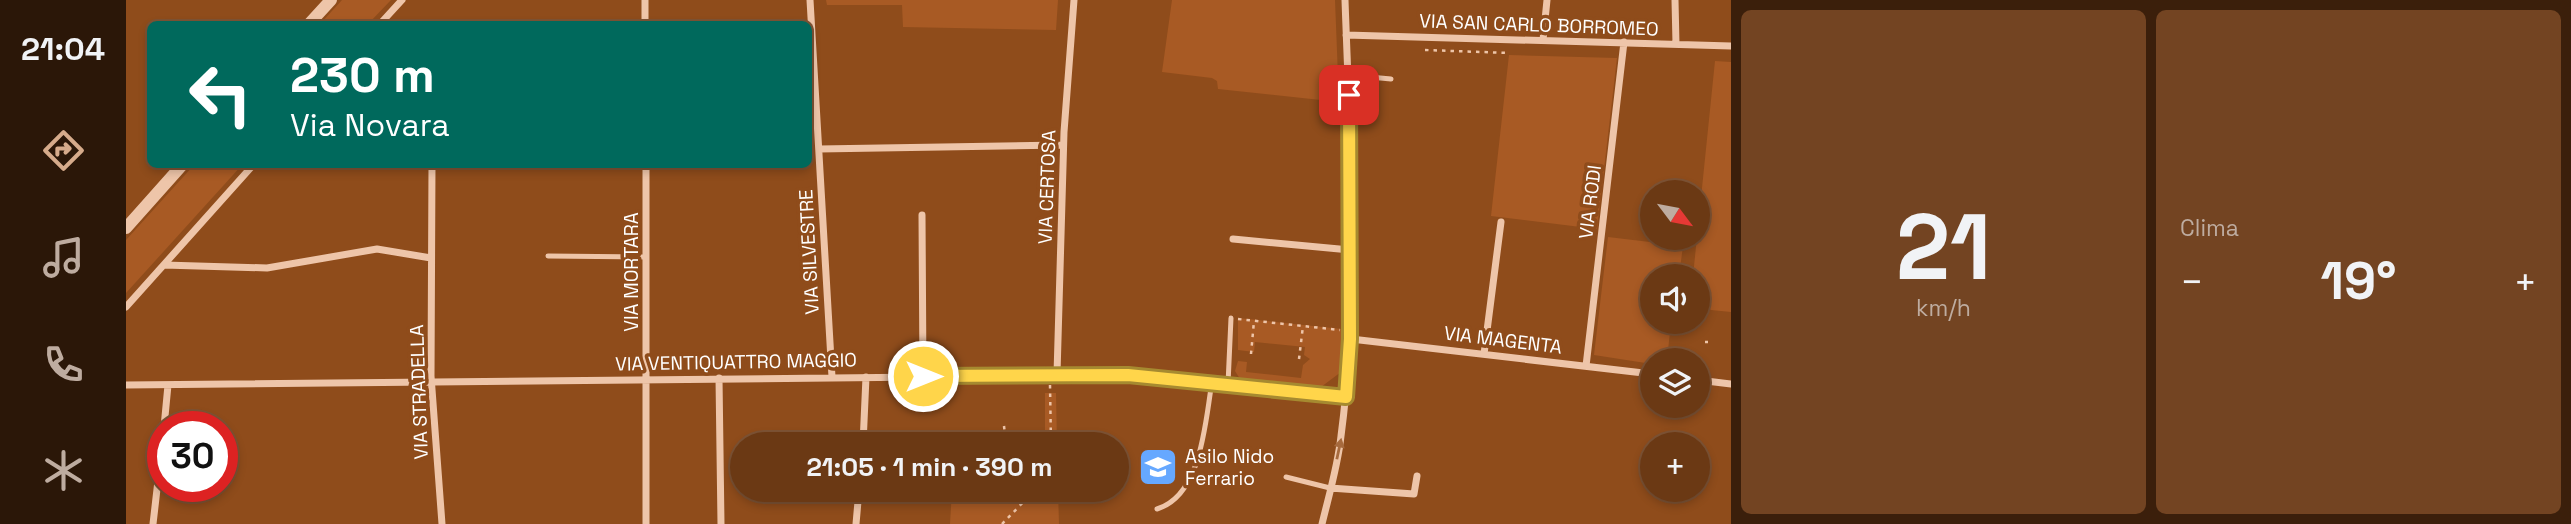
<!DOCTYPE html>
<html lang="it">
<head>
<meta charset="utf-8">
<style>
	body { margin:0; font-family:"Space Grotesk",sans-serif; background:#734422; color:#f1f3f6; height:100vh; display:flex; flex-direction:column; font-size:26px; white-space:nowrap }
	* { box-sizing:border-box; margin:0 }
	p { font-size:23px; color:#beaca0 }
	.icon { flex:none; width:38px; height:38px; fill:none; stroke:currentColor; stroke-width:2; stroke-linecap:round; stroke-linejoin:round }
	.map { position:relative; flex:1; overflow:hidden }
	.sheet { display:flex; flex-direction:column; gap:10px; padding:10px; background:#3b1f0b; width:840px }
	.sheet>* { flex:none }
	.guide { position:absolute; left:21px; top:21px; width:665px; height:147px; border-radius:10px; box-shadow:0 4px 10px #0003,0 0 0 2px #7e5334; background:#00695c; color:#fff; overflow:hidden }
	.needle { width:46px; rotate:122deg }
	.tools { position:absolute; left:1514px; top:180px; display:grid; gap:14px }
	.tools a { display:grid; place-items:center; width:70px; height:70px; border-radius:50%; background:#6b3914; box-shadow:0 4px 10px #0003,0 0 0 2px #7e5334; font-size:35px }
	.speed { position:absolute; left:21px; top:411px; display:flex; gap:14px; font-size:35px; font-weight:700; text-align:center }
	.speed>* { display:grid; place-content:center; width:91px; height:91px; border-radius:50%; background:#6b3914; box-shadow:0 4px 10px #0003,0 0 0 2px #7e5334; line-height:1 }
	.speed .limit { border:10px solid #d22; background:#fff; color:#111 }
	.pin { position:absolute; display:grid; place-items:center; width:60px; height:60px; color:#fff; margin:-30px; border-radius:14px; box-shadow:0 4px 10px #0006 }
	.me { position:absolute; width:77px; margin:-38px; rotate:90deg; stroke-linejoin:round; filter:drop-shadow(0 0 5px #0008) }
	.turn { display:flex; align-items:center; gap:24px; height:147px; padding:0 28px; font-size:32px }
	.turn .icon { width:91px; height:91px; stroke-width:2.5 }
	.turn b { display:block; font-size:49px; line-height:60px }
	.big { font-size:52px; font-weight:800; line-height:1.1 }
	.sheet .card { flex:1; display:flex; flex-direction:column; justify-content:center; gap:10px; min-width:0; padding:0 24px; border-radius:10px; background:#734422 }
	.sheet .dial { align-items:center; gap:0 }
	.dial b { font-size:91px; line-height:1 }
	.heat { display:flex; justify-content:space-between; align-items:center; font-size:38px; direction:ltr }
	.sheet .tiles { flex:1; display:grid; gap:10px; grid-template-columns:repeat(2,1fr) }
	.trip { position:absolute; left:604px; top:432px; width:399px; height:70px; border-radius:35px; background:#6b3914; box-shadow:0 4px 10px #0003,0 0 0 2px #7e5334; font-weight:800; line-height:70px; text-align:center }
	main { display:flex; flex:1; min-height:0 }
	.dock { display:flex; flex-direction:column; width:126px; justify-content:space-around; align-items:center; background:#2b1708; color:#beaca0 }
	.dock .icon { width:49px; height:49px }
	.dock .selected { color:#d6ab8b }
	.dock b { font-size:32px; color:#f1f3f6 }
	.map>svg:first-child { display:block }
</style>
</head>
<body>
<main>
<nav class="dock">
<b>21:04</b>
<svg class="icon selected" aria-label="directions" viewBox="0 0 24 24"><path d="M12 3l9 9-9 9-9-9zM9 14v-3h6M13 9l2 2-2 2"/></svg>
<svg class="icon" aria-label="music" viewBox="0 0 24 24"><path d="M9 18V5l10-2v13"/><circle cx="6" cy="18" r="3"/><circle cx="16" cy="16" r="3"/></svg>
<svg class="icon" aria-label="phone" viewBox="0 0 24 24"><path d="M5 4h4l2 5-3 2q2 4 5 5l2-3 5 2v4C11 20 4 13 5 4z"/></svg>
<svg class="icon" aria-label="climate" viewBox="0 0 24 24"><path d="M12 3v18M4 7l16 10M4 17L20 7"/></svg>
</nav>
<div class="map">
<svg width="1605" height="524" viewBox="0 0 1605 524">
	<rect width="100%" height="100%" fill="#8f4c1b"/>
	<path fill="#a85a24" d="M216,0H265L242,24H194Z
		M700,0H932L930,30L777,27L776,5H701Z
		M1046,0H1209L1213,102L1092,89L1091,81L1086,78L1036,72Z
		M1383,55L1491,58L1471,229L1365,216Z
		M1589,61L1605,62V312L1585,310L1572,304V276H1567Z
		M68,165H116L0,293V240Z
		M1482,237L1557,246L1553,276H1526V322H1545L1541,360H1526V364L1468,355Z
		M1112,318L1216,329L1215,372L1195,387L1114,379L1109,371L1112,361L1121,362L1120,372L1175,378L1177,365L1184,359L1178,355L1179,347L1129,342L1128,352L1112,350Z
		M919,393H930L931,444H830L831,440L919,438Z
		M826,490H932L933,524H824Z"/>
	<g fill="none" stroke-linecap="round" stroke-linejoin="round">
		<path stroke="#eec5a9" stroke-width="2.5" stroke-dasharray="3.5 5" stroke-linecap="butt" d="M1299,50L1383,53
			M1112,319L1214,330
			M1579,342H1582
			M1125,354L1128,321
			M1173,359L1177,326
			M924,385L925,444
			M878,426L880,444
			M876,524L909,490"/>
		<path stroke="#eec5a9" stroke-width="5" d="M1222,75L1265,79
			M422,256L520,257
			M1102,384L1105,318
			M1160,477L1204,488
			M1031,509C1076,495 1079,422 1086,382"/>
		<path stroke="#eec5a9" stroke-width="7" d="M519,0V24
			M684,0L706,377
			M1549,0L1550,44
			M254,24L276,0
			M1220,35L1605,46
			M1417,40L1421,0
			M693,149L937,145
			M306,164L305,376L316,524
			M796,215L797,376
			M1107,239L1224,250
			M38,265L141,268L251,249L305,258
			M0,307L128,164
			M1225,339L1526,374
			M1358,354L1375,222
			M1460,366L1498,42
			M931,374L938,132L948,0
			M593,378L595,524
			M1572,380L1605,384
			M0,385L1002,375L1220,397
			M38,427L42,385
			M737,444L740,377
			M1204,488L1288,494L1291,476
			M27,524L37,437
			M520,524V164
			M730,524L733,490
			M1196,524C1203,495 1212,465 1215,436C1234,292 1224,144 1219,0"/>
		<path stroke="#eec5a9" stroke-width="12" d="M183,24L205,0
			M0,228L57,164"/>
	</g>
	<defs><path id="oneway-solid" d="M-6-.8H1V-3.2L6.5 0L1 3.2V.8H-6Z" transform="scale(1.75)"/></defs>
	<use fill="#a76a3e" href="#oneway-solid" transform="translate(1213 449) rotate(-78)"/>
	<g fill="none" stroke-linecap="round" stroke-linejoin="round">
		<g stroke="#a68a30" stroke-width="18">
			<path id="route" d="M797,376L1002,375L1220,397L1224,339L1223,95"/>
		</g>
		<use href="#route" stroke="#ffd54a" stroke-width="12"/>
	</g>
	<defs>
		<g id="school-square" transform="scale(2.0125)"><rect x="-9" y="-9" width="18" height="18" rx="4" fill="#66a8ff" stroke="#8f4c1b"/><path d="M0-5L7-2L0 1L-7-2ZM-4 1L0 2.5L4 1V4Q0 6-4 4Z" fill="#fff"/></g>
	</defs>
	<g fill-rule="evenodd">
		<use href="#school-square" x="1032" y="467"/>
	</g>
	<g text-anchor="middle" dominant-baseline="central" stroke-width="7" stroke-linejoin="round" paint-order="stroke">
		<g font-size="19" fill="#fff" stroke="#8f4c1b">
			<text transform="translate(1413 25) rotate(2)">VIA SAN CARLO BORROMEO</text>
			<text transform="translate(921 187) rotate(-88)">VIA CERTOSA</text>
			<text transform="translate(1464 202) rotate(-83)">VIA RODI</text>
			<text transform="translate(683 252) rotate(-93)">VIA SILVESTRE</text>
			<text transform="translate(505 272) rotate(-90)">VIA MORTARA</text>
			<text transform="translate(1377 340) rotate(7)">VIA MAGENTA</text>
			<text transform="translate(610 362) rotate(-1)">VIA VENTIQUATTRO MAGGIO</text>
			<text transform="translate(293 392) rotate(-92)">VIA STRADELLA</text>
		</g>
		<g font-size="19" fill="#fff" stroke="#8f4c1b" text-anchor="start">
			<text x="1059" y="456">Asilo Nido<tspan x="1059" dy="22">Ferrario</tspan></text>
		</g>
	</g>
</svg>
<div class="tools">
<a><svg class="needle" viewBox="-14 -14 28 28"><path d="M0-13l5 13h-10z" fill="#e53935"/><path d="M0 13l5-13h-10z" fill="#beaca0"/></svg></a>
<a><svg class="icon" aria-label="sound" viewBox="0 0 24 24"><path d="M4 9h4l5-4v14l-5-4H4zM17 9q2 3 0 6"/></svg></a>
<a><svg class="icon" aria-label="layers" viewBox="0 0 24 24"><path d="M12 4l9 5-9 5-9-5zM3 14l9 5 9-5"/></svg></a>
<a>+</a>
</div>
<div class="speed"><div class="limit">30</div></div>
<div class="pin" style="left:1223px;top:95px;background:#d93025"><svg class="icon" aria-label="arrive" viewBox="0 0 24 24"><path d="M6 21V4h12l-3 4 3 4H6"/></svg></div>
<svg class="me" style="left:797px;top:376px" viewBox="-20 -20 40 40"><circle r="17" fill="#ffd54a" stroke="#fff" stroke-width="3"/><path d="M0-11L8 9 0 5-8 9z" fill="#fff"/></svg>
<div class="trip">21:05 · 1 min · 390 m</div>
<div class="guide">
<div class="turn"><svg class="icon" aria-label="left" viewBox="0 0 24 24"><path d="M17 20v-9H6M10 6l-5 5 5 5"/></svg><div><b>230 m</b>Via Novara</div></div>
</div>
</div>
<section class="sheet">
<div class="tiles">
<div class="card dial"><b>21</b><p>km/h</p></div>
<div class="card"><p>Clima</p>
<div class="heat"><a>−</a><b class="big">19°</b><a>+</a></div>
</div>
</div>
</section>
</main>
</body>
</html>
